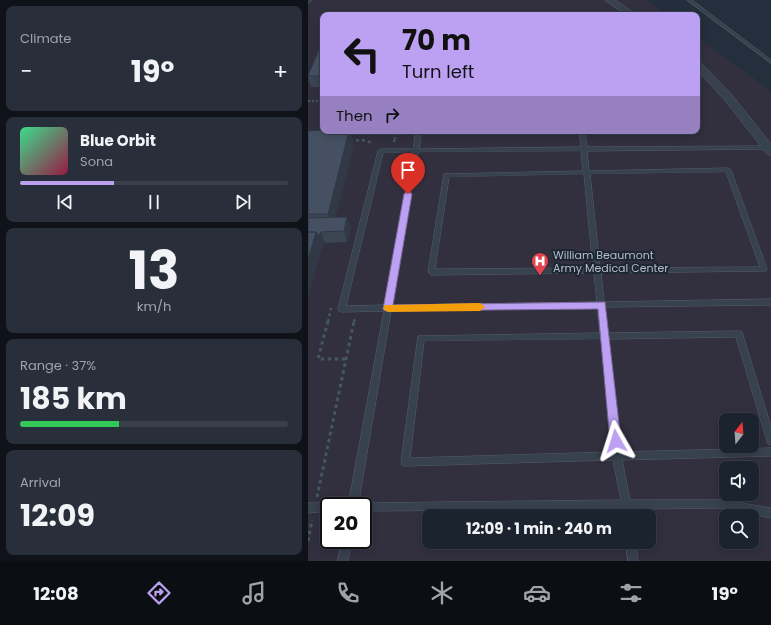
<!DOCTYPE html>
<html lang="en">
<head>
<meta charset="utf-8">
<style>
	body { margin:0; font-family:Poppins,sans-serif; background:#282f3a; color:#f1f3f6; height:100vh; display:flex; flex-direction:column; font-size:15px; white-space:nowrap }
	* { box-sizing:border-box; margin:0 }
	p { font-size:13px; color:#a0a4aa }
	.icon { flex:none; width:22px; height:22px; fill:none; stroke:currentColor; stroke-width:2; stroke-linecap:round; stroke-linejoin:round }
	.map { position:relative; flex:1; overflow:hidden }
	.details { display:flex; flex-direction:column; gap:6px; padding:6px; background:#0f1319; width:308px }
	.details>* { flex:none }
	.hud { position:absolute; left:12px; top:12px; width:380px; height:122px; border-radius:8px; box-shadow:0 2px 10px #0003,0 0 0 1px #39404a; background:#bca0f2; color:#111; overflow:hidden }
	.needle { width:26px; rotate:17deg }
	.fabs { position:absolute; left:411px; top:413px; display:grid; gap:8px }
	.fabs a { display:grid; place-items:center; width:40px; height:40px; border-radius:8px; background:#1b232e; box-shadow:0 2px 10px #0003,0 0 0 1px #39404a; font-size:20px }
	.speed { position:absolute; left:12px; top:497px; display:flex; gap:8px; font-size:20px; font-weight:700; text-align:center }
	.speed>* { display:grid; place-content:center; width:52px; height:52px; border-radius:50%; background:#1b232e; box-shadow:0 2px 10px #0003,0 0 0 1px #39404a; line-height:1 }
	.speed .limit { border:2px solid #111; border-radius:6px; background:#fff; color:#111 }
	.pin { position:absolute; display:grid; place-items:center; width:34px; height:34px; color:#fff; margin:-41px -17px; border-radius:50% 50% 50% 0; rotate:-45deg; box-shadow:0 0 4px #0007 }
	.pin .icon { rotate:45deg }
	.me { position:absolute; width:44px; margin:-22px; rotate:354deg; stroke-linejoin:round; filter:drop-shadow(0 0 3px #0008) }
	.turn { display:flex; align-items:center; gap:14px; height:84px; padding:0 16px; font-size:18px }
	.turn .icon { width:52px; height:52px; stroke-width:2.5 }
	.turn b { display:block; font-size:28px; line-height:34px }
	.then { display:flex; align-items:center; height:38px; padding:0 16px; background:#0003; gap:8px; font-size:15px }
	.big { font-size:30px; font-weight:700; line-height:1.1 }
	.details .card { flex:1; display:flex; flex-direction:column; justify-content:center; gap:6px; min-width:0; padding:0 14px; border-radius:8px; background:#282f3a }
	.details .dial { align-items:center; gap:0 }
	.dial b { font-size:52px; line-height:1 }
	.song { display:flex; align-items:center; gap:12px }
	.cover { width:48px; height:48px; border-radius:6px; background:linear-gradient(135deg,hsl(150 70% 55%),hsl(340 70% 35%)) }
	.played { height:4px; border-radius:2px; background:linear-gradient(90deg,#bca0f2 35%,#39404a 35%) }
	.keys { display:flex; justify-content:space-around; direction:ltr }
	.heat { display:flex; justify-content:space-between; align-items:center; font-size:22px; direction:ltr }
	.charge { height:6px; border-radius:3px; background:linear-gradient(90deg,#34c759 37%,#39404a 0) }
	.trip { position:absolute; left:114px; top:509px; width:234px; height:40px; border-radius:8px; background:#1b232e; box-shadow:0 2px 10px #0003,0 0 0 1px #39404a; font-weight:700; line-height:40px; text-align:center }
	.menu { display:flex; height:64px; justify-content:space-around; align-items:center; background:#0b0e12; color:#a0a4aa }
	.menu .icon { width:28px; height:28px }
	.menu .on { color:#bca0f2 }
	.menu b { font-size:18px; color:#f1f3f6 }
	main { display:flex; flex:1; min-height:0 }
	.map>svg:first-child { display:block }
</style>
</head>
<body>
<main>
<section class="details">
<div class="card"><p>Climate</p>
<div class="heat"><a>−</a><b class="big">19°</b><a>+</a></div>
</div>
<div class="card">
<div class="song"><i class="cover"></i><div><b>Blue Orbit</b><p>Sona</p></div></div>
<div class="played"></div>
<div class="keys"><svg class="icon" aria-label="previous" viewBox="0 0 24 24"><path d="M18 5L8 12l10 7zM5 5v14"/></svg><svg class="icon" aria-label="pause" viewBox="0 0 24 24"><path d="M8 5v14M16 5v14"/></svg><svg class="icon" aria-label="next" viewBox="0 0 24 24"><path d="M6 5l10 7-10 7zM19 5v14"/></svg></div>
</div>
<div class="card dial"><b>13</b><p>km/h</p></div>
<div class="card"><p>Range · 37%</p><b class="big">185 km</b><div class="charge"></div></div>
<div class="card"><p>Arrival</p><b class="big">12:09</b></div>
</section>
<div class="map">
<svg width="463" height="561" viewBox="0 0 463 561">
	<rect width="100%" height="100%" fill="#242f3e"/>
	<path fill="#32303f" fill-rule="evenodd" d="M0,0H339L359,15H15V131H389V37L455,85L463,94V561H0ZM418,420H444V446H418ZM418,468H444V494H418ZM21,506H55V540H21ZM121,516H341V542H121ZM418,516H444V542H418Z"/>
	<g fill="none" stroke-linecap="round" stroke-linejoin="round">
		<g stroke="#565f6c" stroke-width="1">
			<path id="lane" d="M0,0H4L0,3Z
				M379,0H384L463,60V63Z
				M108,131H226L223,133L113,134L111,149L273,147L271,131H277L279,147L461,146L462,147L459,149L279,151L281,171L420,168L423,170L459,269L458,271L293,273L296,302L463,299V305L297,307L299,333L431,331L434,332L463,427V445L460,444L459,441L428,337L300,339L313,452L463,448V456L314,460L322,500H415L463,508V518L415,508L324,509L326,516H316L315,509L55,511V506H51L52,504L55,503L313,500L305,460L97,466L94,465L93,462L110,336L292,333L289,308L83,311L50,506H40L76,311L34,312L31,311L30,309L70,151L73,149H105ZM273,151L275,171L136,174L120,272L123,275L286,273L289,302L84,305L110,152ZM104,152L77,305L38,306L75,153ZM418,172L452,267L292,268L282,174ZM276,174L285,268L127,269L141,177ZM293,339L304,452L102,458L116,341Z
				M0,503H21L24,504L25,506H21V511L0,513Z
				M34,540H44L40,561H30Z
				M318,542H328L330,561H320Z"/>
		</g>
		<g stroke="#565f6c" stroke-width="1">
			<path id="street" d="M297,0H307L329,15H319Z
				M389,61L392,62L424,95L463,144V156L459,154L416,99L389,70Z"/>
		</g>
		<path stroke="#44595c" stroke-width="2" stroke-dasharray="2 2" stroke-linecap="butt" d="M0,101H15
			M87,139L89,131"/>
		<path stroke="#44595c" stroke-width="2.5" stroke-dasharray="3 3" stroke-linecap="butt" d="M42,141L54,140L65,143
			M86,142L87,138
			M20,322L23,308
			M46,322L47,318"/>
		<path stroke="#44595c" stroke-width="3" stroke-dasharray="3.5 3.5" stroke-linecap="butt" d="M20,321L10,359H39
			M9,497L46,321
			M0,541L4,520"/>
		<use href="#lane" fill="#38414e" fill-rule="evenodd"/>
		<use href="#street" fill="#38414e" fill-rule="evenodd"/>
	</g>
	<path fill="#3b4654" d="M15,40V96L12,87H3L0,77Z
		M0,131L46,144L27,218L43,228L39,242L17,243L14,247L0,295Z"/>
	<path fill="#303945" d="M41,131H42L46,144L24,229L20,214Z
		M39,217L43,228L39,242L36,231Z
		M8,232H13L17,243L14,247L0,295V260Z"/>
	<path fill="#455162" stroke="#303945" d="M15,40V76H0Z
		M15,78V86H12Z
		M15,130V131H41L20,214H0V131Z
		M39,217L36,231L13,232L10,236L8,232H0V218Z
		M0,232H8L0,260Z"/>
	<path fill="#bca0f2" stroke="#7a689d" d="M100,191L104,194L85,305L297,302L313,441L312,444L308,446L304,444L302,441L290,309L77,311L75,309L96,194Z"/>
	<path fill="#f59e0b" d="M172,303L177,307L172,311L80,312L75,309L77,305H84Z"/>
	<defs>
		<g id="hospital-pin" transform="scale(0.9)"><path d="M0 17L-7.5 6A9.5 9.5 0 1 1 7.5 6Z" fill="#e0444e" stroke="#1d2633"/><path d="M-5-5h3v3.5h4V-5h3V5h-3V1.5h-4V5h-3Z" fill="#fff"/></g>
	</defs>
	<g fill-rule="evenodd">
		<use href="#hospital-pin" x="232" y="261"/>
	</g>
	<g text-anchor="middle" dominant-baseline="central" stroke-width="4" stroke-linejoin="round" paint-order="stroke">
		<g font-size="11" fill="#b4bcc9" stroke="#1d2633" text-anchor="start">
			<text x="245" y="255">William Beaumont<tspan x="245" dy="13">Army Medical Center</tspan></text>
		</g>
	</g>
</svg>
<div class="fabs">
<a><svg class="needle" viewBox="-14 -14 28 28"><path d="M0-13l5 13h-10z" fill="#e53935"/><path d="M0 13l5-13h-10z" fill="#a0a4aa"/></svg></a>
<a><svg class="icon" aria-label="sound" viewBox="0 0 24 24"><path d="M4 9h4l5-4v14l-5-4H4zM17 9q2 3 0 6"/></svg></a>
<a><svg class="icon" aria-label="search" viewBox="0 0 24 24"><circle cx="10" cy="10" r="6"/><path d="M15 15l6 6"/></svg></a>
</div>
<div class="speed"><div class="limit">20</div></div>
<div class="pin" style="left:100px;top:194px;background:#d93025"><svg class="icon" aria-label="arrive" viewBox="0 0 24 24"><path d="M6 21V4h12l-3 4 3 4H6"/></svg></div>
<svg class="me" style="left:308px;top:441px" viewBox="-20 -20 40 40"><path d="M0-17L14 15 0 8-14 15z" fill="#bca0f2" stroke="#fff" stroke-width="4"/></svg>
<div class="trip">12:09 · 1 min · 240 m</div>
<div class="hud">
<div class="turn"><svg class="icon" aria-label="left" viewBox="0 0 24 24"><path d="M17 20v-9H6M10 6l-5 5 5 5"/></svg><div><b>70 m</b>Turn left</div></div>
<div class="then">Then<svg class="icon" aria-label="right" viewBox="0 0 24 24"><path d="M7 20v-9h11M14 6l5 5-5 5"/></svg></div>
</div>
</div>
</main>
<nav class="menu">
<b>12:08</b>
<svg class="icon on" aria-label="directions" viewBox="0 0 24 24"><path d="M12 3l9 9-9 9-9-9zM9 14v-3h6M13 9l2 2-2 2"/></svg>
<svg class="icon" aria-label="music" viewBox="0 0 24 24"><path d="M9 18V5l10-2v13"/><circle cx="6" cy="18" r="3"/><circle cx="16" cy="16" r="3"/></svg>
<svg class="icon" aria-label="phone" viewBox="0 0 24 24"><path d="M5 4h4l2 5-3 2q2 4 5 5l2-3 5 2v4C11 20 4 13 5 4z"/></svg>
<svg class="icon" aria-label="climate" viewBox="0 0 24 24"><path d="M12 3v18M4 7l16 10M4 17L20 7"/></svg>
<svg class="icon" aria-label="car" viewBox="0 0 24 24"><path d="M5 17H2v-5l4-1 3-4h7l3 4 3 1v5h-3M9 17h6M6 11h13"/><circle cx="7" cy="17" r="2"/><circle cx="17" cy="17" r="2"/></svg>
<svg class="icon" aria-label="filters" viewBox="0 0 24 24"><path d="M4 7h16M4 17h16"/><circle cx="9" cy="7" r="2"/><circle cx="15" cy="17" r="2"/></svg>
<b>19°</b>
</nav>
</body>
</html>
